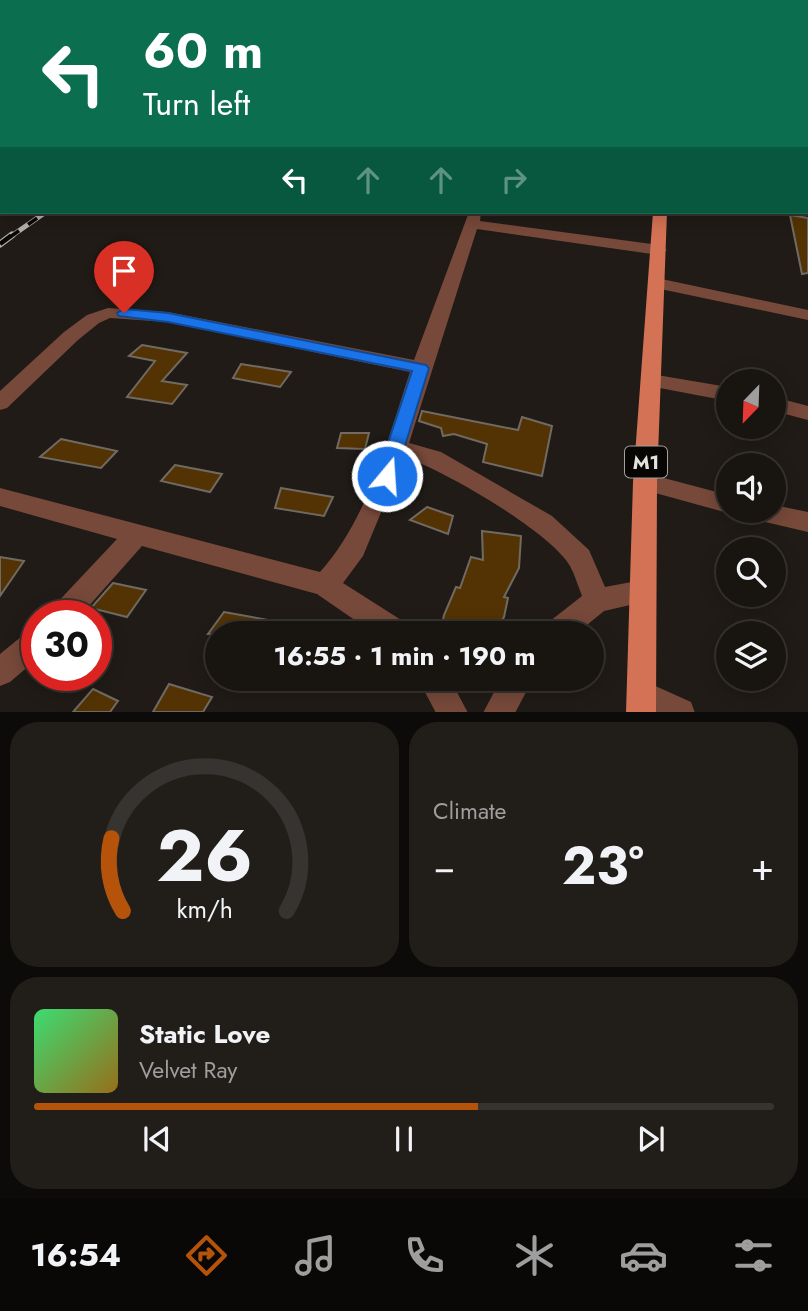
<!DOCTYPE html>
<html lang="en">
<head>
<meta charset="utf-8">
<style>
	body { margin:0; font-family:Jost,sans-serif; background:#211d19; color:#f1f3f6; height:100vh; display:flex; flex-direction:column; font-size:26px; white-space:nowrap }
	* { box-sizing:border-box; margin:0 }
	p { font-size:23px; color:#9f9e9f }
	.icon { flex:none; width:38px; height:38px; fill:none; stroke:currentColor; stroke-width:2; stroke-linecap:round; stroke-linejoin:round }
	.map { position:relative; height:712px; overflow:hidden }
	.side { display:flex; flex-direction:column; gap:10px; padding:10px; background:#0d0b09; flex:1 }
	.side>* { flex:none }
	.hud { position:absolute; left:0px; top:0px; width:808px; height:214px; box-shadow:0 4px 18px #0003,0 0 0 2px #363330; background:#0b6e4f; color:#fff; overflow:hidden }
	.needle { width:46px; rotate:203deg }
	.controls { position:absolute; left:716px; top:369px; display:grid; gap:14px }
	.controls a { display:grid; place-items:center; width:70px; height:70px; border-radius:50%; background:#181410; box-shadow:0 4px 18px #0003,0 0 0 2px #363330; font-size:35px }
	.speed { position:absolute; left:21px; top:600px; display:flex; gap:14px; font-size:35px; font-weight:700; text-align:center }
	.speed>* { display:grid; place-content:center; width:91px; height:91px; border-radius:50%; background:#181410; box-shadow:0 4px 18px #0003,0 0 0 2px #363330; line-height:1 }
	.speed .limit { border:10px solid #d22; background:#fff; color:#111 }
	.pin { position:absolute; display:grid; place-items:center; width:60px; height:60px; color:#fff; margin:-72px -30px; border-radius:50% 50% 50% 0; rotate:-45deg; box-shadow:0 0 7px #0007 }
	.pin .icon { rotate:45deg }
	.me { position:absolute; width:77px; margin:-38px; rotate:18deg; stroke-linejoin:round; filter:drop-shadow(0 0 5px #0008) }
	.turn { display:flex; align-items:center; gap:24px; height:147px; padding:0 28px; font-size:32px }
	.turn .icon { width:91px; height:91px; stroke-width:2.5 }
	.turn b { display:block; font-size:49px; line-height:60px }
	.lanes { display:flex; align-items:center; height:66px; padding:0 28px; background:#0003; justify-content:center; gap:35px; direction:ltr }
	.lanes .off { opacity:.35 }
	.big { font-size:52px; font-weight:700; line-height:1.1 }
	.side .widget { flex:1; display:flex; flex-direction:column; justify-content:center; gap:10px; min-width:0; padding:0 24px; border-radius:28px; background:#211d19 }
	.side .dial { align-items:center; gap:0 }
	.dial svg { height:182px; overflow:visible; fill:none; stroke:#363330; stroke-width:7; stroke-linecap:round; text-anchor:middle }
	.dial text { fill:#f1f3f6; stroke:none }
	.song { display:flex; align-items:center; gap:21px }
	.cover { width:84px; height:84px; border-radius:10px; background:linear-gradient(135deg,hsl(140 70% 55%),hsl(40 70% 35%)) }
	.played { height:7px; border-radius:4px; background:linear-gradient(90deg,#b45309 60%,#363330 60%) }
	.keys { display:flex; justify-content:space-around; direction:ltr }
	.heat { display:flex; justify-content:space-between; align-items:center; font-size:38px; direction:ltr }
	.side .tiles { flex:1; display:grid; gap:10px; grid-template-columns:1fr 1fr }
	.widget:last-child { grid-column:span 2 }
	.trip { position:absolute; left:205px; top:621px; width:399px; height:70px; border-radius:35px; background:#181410; box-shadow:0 4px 18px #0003,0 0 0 2px #363330; font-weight:700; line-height:70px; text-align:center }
	.menu { display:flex; height:112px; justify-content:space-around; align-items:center; background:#0a0806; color:#9f9e9f }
	.menu .icon { width:49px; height:49px }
	.menu .current { color:#b45309 }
	.menu b { font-size:32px; color:#f1f3f6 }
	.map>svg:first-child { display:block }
</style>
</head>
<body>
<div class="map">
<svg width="808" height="713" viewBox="0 0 808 713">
	<rect width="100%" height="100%" fill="#201b16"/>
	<path fill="#533303" stroke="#706a63" stroke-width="2" d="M790,215L808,218V273L802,274Z
		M142,345L187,353L162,381L187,385L172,404L127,397L155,361L129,356Z
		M241,364L291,372L280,387L233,378Z
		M422,411L518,430L522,417L552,426L542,476L483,462L487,444L454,434L443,436L441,428L419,421Z
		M341,433H369L365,449L337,448Z
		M61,439L117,451L101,468L40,457Z
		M175,465L222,474L210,492L161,481Z
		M281,488L333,497L324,516L275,508Z
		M427,507L453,516L448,534L410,520Z
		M482,531L521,536L519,568L504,597L508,598L504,617L493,634L475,629L474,634H440L444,615L456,587L460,588L471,557L483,560Z
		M0,557L24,561L0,596Z
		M113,583L146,590L127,617L91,608Z
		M224,612L279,622L271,634H208Z
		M169,684L212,697L203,712H153Z
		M93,689L118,701L110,712H73Z"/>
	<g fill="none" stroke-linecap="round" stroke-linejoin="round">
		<path fill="#77493a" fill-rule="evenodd" d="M268,0H276L266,2Z
			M807,18H808V22H807Z
			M807,94H808V100H807Z
			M0,174H2L0,184Z
			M469,212H481L480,221L659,245L667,250L659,255L477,229L409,443L441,452L552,516L589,550L605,587L642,580L652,584L655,592L652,600L604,611L576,634H541L545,625L582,596C578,586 575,575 570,566C551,532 442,469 404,457L363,556L343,583L409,625L413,634H375L317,594L142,546L80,616H49L53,607L117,539L0,506V488L320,572C369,517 387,441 410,372L168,322L110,318L99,323L78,340L7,408L0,410V391L64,332L87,315L108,308L168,312L414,360Z
			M657,278L808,310V320L651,287L649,283L651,279Z
			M651,374L728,387V401L644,385L641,380L644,375Z
			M774,397L808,406V420L774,411Z
			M645,473L728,495V511H735L728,513L637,488L633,482L637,476Z
			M774,505L808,512V532L748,518L745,511H774Z
			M37,628V659L10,682L0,686V654L27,632Z
			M418,679H450L468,713H436Z
			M501,679H533L515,713H483Z
			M642,680L691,702L695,713H646L631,705L627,695L631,685Z"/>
		<path fill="#d47255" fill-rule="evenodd" d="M656,0H664L665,2H657Z
			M653,212H667L657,482L656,713H626L633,482Z"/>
		<g stroke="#b3afab" stroke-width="3.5">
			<path id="rail-far2" d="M340,2L342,0
				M373,2L378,0"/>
		</g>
		<g stroke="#b3afab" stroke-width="5">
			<path id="rail-far1" d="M10,237L46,212"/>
		</g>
		<g stroke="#b3afab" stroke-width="7">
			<path id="rail" d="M0,244L12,235"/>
		</g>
		<use href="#rail-far2" stroke="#080605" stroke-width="2.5" stroke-dasharray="7" stroke-linecap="butt"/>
		<use href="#rail-far1" stroke="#080605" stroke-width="3.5" stroke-dasharray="11" stroke-linecap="butt"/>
		<use href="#rail" stroke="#080605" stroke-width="4.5" stroke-dasharray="14" stroke-linecap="butt"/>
	</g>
	<path fill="#1a73e8" stroke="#114b97" stroke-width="2" d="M124,309L168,313L426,365L429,368L394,481H380L377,476L412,371L168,322L119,316L117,313Z"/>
	<g text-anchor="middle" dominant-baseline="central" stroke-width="7" stroke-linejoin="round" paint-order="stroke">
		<rect fill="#080605" stroke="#a3a09d" stroke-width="2" x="625" y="446.5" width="42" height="31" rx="5"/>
		<g font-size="19" font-weight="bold" fill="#e5e2de">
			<text x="646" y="462">M1</text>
		</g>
	</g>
</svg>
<div class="controls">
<a><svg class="needle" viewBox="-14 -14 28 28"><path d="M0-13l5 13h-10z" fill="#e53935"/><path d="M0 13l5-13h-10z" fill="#9f9e9f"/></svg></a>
<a><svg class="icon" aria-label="sound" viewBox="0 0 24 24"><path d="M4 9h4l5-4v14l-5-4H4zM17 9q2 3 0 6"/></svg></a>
<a><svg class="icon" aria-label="search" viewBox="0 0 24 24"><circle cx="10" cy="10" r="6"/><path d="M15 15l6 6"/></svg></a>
<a><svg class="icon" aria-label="layers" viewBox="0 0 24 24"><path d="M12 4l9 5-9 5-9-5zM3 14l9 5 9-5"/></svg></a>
</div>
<div class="speed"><div class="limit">30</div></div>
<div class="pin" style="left:124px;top:313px;background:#d93025"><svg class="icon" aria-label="arrive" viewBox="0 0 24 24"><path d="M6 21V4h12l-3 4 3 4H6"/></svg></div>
<svg class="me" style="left:387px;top:476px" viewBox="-20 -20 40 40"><circle r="17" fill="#1a73e8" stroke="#fff" stroke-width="3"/><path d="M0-11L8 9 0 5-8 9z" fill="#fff"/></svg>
<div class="trip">16:55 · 1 min · 190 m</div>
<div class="hud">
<div class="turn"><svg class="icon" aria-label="left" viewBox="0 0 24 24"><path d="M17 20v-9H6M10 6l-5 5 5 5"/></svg><div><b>60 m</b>Turn left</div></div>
<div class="lanes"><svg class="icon" aria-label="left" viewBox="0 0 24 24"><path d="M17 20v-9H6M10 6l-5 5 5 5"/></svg><svg class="icon off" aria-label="ahead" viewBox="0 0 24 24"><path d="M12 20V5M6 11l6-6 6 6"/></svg><svg class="icon off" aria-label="ahead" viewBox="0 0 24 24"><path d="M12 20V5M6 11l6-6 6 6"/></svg><svg class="icon off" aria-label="right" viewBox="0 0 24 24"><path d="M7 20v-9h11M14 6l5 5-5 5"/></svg></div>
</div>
</div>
<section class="side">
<div class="tiles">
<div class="widget dial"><svg viewBox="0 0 100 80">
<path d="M14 69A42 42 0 1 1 86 69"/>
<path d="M14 69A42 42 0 0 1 9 37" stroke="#b45309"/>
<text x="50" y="56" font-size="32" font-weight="700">26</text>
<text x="50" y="72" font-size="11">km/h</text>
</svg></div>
<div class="widget"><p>Climate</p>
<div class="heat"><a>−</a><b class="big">23°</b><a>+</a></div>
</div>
<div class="widget">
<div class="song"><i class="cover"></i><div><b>Static Love</b><p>Velvet Ray</p></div></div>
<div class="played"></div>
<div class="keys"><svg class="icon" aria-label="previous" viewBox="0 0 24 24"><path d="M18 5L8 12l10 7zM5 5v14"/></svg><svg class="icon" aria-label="pause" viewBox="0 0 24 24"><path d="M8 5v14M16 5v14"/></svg><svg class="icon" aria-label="next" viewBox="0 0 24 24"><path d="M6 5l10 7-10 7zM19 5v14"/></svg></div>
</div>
</div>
</section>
<nav class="menu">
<b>16:54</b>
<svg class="icon current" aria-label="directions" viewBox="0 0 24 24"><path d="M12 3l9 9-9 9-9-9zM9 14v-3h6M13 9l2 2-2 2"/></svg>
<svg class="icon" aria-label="music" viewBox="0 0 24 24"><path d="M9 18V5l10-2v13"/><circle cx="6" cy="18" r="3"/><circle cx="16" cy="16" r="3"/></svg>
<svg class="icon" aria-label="phone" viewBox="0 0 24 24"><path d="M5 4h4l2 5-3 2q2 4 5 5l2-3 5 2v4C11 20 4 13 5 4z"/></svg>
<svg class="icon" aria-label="climate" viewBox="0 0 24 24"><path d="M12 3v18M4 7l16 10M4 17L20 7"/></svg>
<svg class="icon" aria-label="car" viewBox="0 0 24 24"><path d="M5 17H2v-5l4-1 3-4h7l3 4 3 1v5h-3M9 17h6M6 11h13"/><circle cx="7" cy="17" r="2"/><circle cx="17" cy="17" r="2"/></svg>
<svg class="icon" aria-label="filters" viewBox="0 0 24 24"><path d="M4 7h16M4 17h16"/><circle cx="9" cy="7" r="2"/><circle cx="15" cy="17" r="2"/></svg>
</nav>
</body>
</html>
